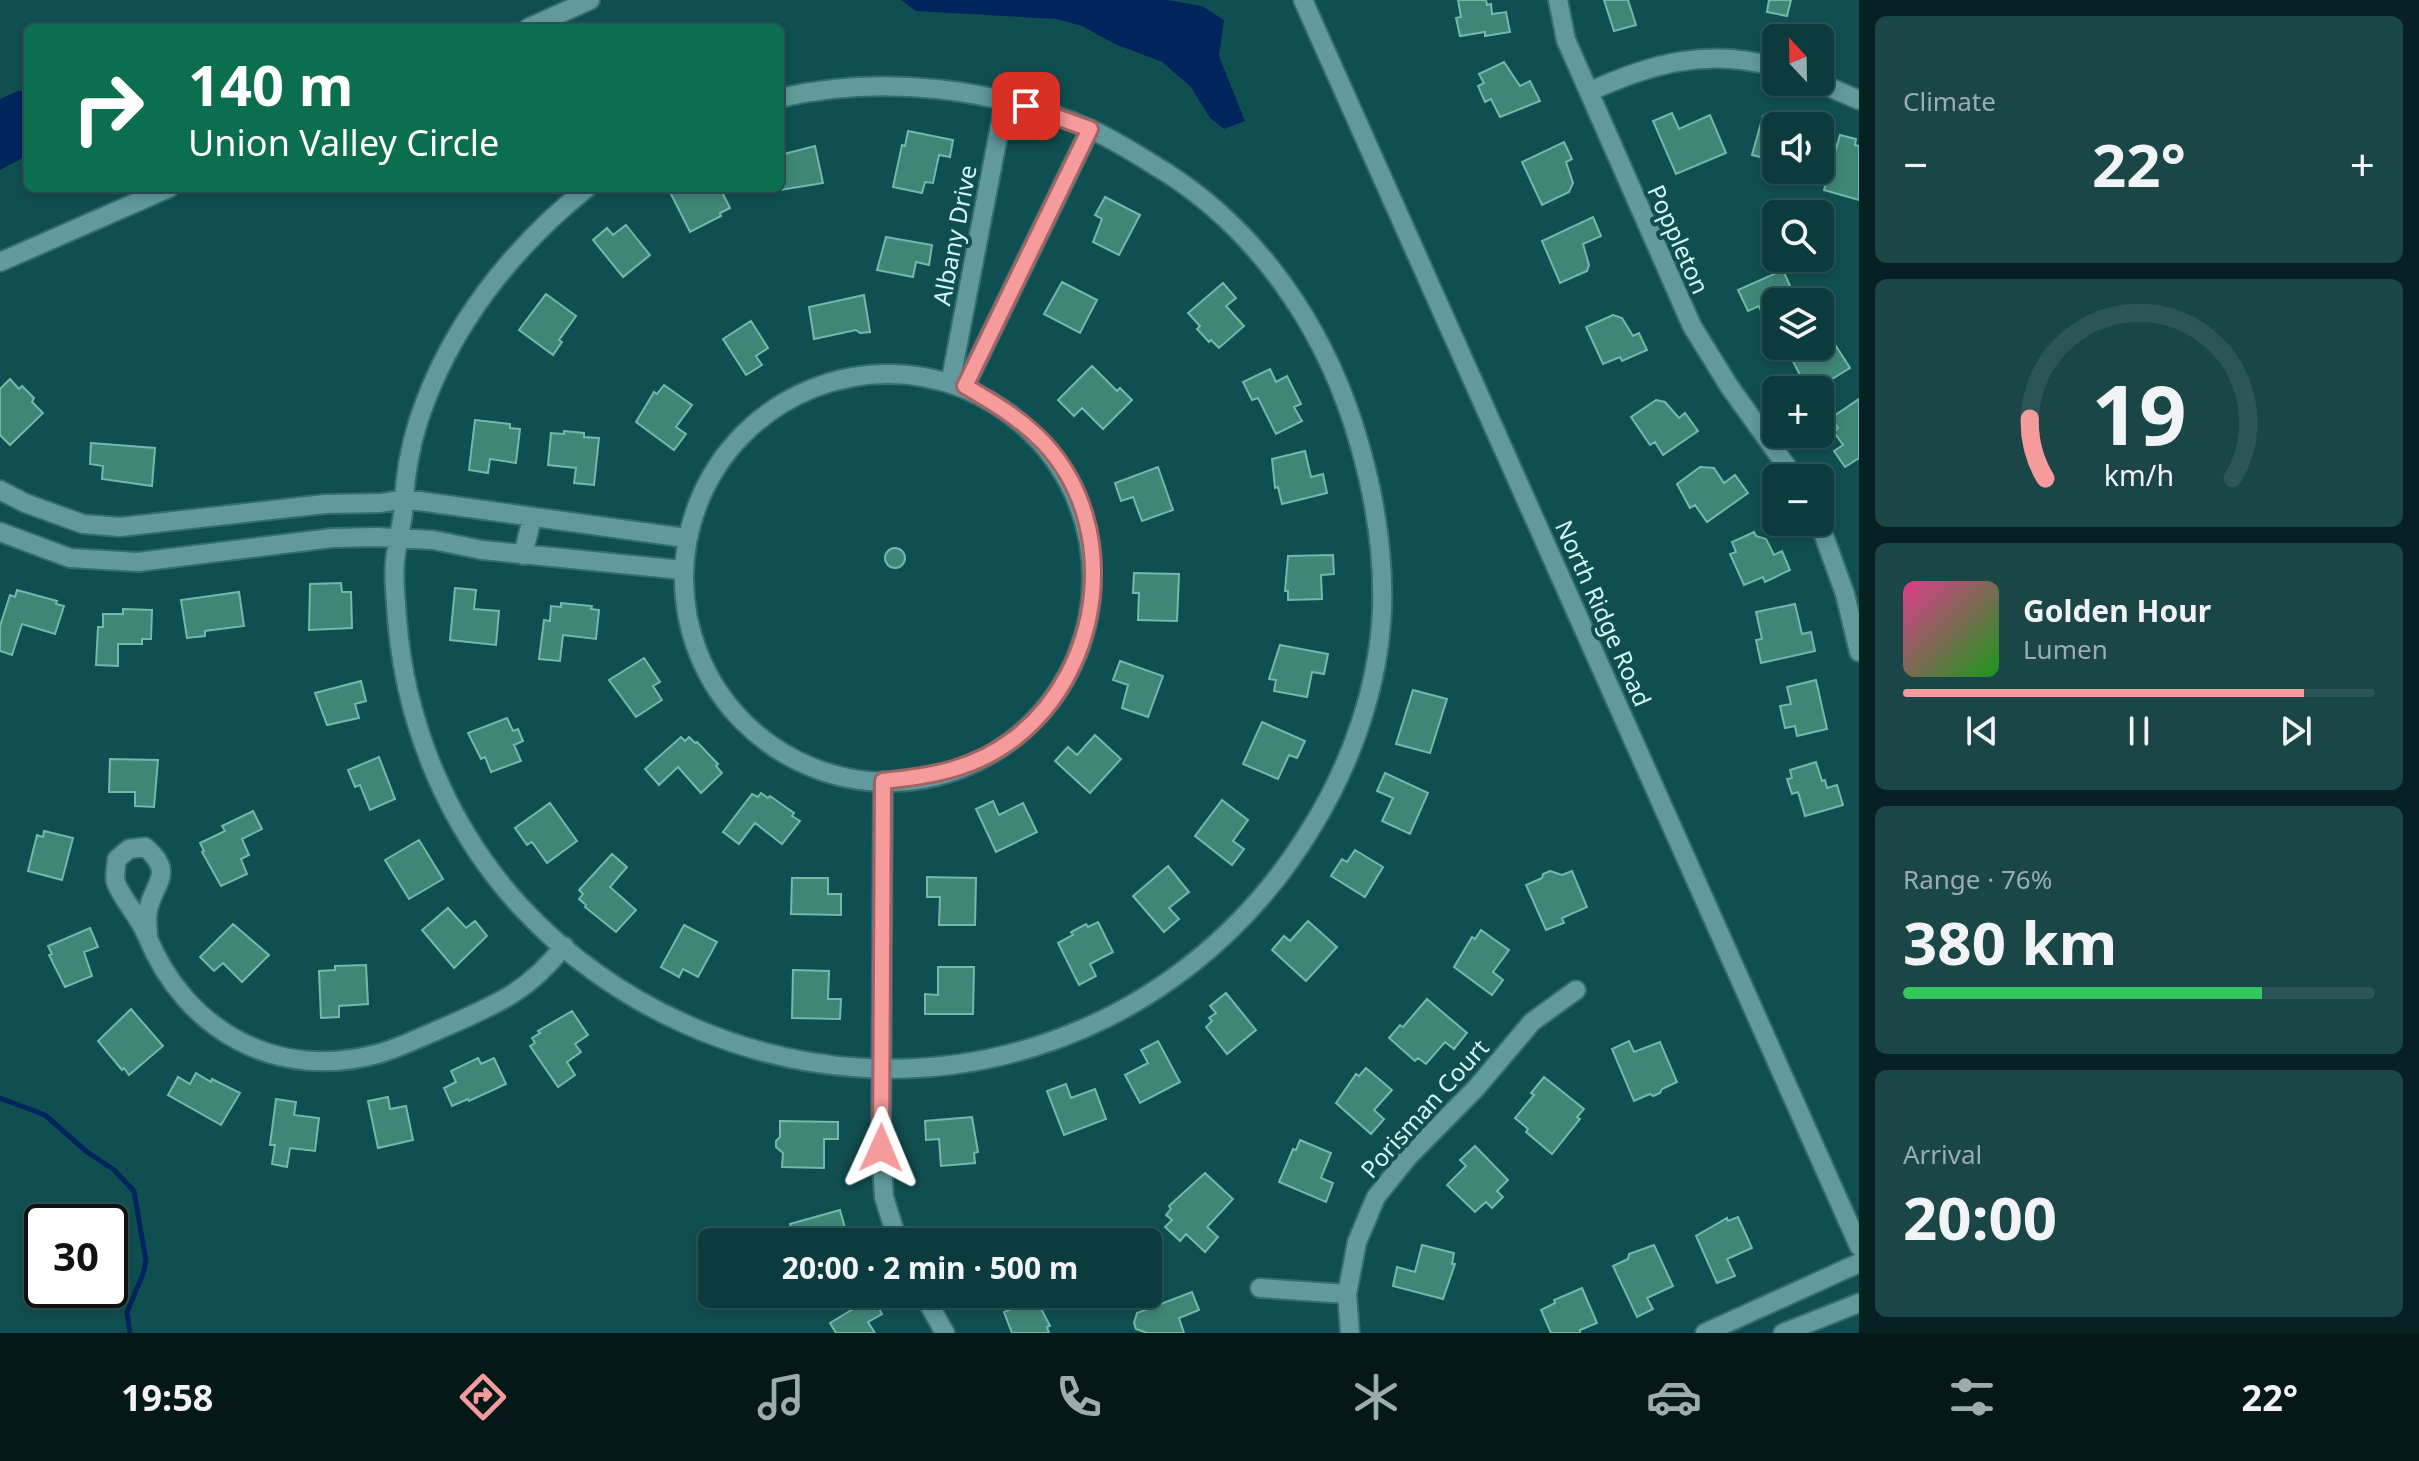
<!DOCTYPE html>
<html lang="en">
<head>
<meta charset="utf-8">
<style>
	body { margin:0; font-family:"Noto Sans",sans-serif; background:#1a4648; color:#f1f3f6; height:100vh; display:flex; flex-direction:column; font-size:30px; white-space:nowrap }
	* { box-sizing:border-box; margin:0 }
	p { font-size:26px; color:#9aadb0 }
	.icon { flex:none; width:44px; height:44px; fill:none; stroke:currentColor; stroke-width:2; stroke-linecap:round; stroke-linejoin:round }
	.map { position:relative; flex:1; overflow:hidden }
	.panel { display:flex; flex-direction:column; gap:16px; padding:16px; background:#072022; width:560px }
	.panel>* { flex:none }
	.guide { position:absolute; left:24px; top:24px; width:760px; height:168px; border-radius:12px; box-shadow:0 4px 12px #0003,0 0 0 2px #2c5557; background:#0b6e4f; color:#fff; overflow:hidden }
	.needle { width:52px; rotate:338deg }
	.controls { position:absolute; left:1762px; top:24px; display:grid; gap:16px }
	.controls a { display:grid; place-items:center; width:72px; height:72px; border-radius:12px; background:#0c3b3d; box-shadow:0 4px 12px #0003,0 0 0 2px #2c5557; font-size:40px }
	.speed { position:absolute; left:24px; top:1204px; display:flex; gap:16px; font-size:40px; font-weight:700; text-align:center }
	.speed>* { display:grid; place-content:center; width:104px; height:104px; border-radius:50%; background:#0c3b3d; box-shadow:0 4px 12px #0003,0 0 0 2px #2c5557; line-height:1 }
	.speed .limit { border:4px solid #111; border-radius:12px; background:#fff; color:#111 }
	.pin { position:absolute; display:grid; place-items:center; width:68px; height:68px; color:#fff; margin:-34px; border-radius:16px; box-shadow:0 4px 12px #0006 }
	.me { position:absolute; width:88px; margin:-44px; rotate:1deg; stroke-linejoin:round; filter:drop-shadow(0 0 6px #0008) }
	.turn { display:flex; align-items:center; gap:28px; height:168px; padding:0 32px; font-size:36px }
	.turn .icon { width:104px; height:104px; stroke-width:2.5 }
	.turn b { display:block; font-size:56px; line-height:68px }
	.big { font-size:60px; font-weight:700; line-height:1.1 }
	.panel .tile { flex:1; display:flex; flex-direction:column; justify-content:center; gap:12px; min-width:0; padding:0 28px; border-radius:12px; background:#1a4648 }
	.panel .dial { align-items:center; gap:0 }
	.dial svg { height:208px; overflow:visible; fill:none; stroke:#2c5557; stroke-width:7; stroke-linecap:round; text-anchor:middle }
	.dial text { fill:#f1f3f6; stroke:none }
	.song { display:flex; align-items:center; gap:24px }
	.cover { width:96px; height:96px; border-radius:12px; background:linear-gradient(135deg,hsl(330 70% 55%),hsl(120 70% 35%)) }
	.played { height:8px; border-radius:4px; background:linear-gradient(90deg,#f59b9c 85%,#2c5557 85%) }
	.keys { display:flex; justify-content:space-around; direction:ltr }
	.heat { display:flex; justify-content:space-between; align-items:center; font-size:44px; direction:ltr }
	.charge { height:12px; border-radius:6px; background:linear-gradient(90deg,#34c759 76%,#2c5557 0) }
	.trip { position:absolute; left:698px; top:1228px; width:464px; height:80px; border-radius:12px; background:#0c3b3d; box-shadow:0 4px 12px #0003,0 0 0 2px #2c5557; font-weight:700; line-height:80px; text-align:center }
	.dock { display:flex; height:128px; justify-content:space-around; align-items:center; background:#051818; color:#9aadb0 }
	.dock .icon { width:56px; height:56px }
	.dock .on { color:#f59b9c }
	.dock b { font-size:36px; color:#f1f3f6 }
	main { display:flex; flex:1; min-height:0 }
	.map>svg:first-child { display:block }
</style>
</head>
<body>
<main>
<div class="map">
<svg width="1859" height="1333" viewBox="0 0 1859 1333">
	<rect width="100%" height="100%" fill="#104f51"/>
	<path fill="#00245c" d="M901,0H1168L1202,6L1224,20L1219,56L1245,121L1224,129L1210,118L1191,87L1162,62L1115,44L1082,26L1057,19L916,11Z
		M18,91H28V155L0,170V99Z"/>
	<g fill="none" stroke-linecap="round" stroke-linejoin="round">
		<path stroke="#00245c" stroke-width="5" d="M0,1098L45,1115L87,1152L113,1169L134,1191L146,1261L143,1274L127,1312L130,1333"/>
	</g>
	<path fill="#3f8677" stroke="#72b9aa" stroke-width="2" d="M1458,0H1486L1487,5L1491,4L1492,14L1506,12L1510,32L1485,36V32L1460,36L1456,18L1461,17Z
		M1604,0H1628L1636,25L1614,31Z
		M1769,0H1791L1787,16L1767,12Z
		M1504,62L1520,86L1530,81L1540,101L1500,117L1491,99L1485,102L1478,86L1484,83L1479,74Z
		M1672,113L1679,129L1710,115L1726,153L1676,174L1653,121Z
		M1763,116L1776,119V161L1752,155Z
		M908,131L953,140L950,157L939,155L933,183L925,182L922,193L893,187L902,145L905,146Z
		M1840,135L1856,139L1855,145L1859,146V200L1824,190Z
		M1564,142L1572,159L1566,162L1573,183L1569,192L1542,205L1522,162Z
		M815,146L823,183L780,190V155Z
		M668,188H720L730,208L720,213L721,216L690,232Z
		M1105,197L1140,215L1119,255L1093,242L1102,219L1095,215Z
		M1593,217L1601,236L1583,244L1589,265L1587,271L1560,283L1542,241Z
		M626,225L650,255L623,277L593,240L607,228L613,235Z
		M886,237L932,245L929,265L916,262L913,277L877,270Z
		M1783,270L1797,302H1776V314L1764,319L1759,306L1748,311L1738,290Z
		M1062,282L1097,300L1080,333L1044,314Z
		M1223,283L1236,298L1226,306L1244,326L1219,348L1211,340L1209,342L1197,329L1200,326L1188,313Z
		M546,294L576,316L559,340L562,342L553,355L519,330Z
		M864,295L870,332L860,333L856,330L814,339L809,307Z
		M1613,315L1622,318L1633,336L1639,333L1647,350L1622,361L1620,357L1603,364L1586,327Z
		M751,321L768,348L756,356L762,365L746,375L723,339Z
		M1820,321L1850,368L1814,390H1784L1802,379L1785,346H1820Z
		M1092,366L1117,391L1120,388L1132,400L1103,429L1082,408L1074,416L1058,400Z
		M1270,369L1276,382L1287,376L1301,404L1294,407L1302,421L1276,434L1258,398L1252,400L1243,382Z
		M10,379L19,389L22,386L34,398L32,402L43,413L10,445L0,435V389Z
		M664,385L692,405L676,427L686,434L674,450L636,422L654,392L657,394Z
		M1859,399V458L1845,467L1834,451L1843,445L1834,432L1838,428L1831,418Z
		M1656,400L1665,402L1679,418L1685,413L1698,431L1663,455L1655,442L1650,445L1631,417Z
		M475,420L510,424V428L520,429L516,463L490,459L488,473L469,470Z
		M564,431L584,433V437L599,438L594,485L574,483L576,468L548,465L551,433L564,434Z
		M91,443L155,448L152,486L102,479L103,466L90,464Z
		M1305,451L1311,477L1323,474L1327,493L1282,504L1278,487L1275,488L1272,459Z
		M1158,467L1173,510L1142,521L1133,497L1121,501L1115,483Z
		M1700,467L1714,468L1724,483L1735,475L1748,493L1707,522L1695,505L1690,508L1677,484Z
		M1754,532L1756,536L1766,539L1774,555L1782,551L1790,570L1765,582L1763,577L1744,585L1730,554L1736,552L1732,542Z
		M885 558a10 10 0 1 1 20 0a10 10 0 1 1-20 0Z
		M1333,555L1334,574L1321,575L1322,599L1288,600V591H1285L1288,556Z
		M1134,573L1179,574L1177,621L1138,620L1139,593H1133Z
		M341,583L342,592H351L352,628L309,630L310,584Z
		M455,588L476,590L474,609L499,611L496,645L450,640Z
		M17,590L57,601L56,604L64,606L55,634L22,624L12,655L0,651V626L10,595L15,597Z
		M239,592L244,626L205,631V636L187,638L181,600Z
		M561,603L592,606L591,609L599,610L596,639L563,635L560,661L539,659L544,620L550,621L551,606L561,607Z
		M1795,604L1802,634L1811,632L1815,651L1761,663L1756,640L1762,639L1756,612Z
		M123,609L152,610L151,639H142V644H118V666L96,665L98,627H103V614H123Z
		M1280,645L1328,654L1324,674L1312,672L1307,697L1274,691L1276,680L1269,679Z
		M644,658L660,682L653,686L662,700L636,717L609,680Z
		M1120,661L1163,676L1148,717L1122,708L1128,685L1113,680Z
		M1816,680L1827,729L1797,736L1795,726L1785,728L1780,706L1791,704L1787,687Z
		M361,681L366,701L355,704L359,718L327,725L315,693Z
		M1413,690L1447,699L1430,753L1396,744Z
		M507,718L513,731L518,729L523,741L514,745L521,761L491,772L485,757L481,759L468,733Z
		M1262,722L1305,741L1297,758L1289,755L1278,779L1243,764Z
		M1095,735L1121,759L1090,793L1055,761L1068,747L1077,755Z
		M681,737L685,741L689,737L695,743L697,742L718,764L716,766L722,773L701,793L678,767L659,785L645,769Z
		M379,757L395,799L370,810L360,785L355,787L348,770Z
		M110,759L158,760L154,807L135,806V792H109Z
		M1816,762L1822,781L1825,780L1827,788L1837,785L1843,805L1805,816L1798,792L1792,794L1787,779L1792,778L1790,770Z
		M1385,773L1428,793L1410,834L1382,821L1393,798L1377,791Z
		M761,793L768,798L770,796L794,813L792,816L800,821L782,844L755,823L739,844L723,832L752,794L758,797Z
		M1222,800L1248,820L1233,841L1244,849L1232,865L1195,836Z
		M993,801L999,815L1023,803L1037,832L996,852L976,809Z
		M550,803L577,841L547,863L532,842L527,845L515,828Z
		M253,811L262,829L242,839L249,855L241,859L247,874L221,886L202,852L204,851L200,843L225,831L222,826Z
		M44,831L73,838L62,880L28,871L37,835L43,837Z
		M419,840L443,879L409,899L385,860Z
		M1355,850L1383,867L1365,897L1331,876L1342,859L1347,862Z
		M612,854L627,867L610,887L636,910L616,932L585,907L586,905L579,899L583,894L579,890Z
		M1168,866L1189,892L1169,908L1179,919L1164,932L1133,896Z
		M1550,871L1562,875L1572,871L1587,907L1562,918L1564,923L1546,930L1526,885L1542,878L1543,874Z
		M927,877L976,878L975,925H939L940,897H927Z
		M792,878H828V894H841V915L791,914Z
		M448,908L466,928L475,921L487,936L454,968L422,930Z
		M1308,921L1337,947L1306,981L1272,950L1284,936L1290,941Z
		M1098,922L1113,952L1090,964L1096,976L1079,985L1058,943L1073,935L1071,932L1086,924L1088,927Z
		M233,924L269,955L242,982L223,963L214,971L200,957Z
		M684,925L717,942L698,977L683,969L679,977L661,967Z
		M90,928L98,947L84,952L92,976L65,987L49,955L52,954L48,946Z
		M1481,930L1509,950L1493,972L1503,980L1492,995L1454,967L1472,937L1475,939Z
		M366,965L368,1004L339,1006V1017L321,1018L319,971L335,970V966Z
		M938,967H974L973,1014H925V994L938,995Z
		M793,970L829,971L828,999H841L840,1019L792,1018Z
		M1226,993L1256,1030L1227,1054L1206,1027L1212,1021L1209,1018L1216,1013L1210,1006Z
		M1427,999L1467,1033L1454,1049L1445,1042L1426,1064L1418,1058L1415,1061L1389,1038L1400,1025L1403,1027Z
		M131,1009L163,1046L129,1075L124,1068L122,1070L98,1041Z
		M572,1011L588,1035L575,1044L581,1052L567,1062L575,1075L558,1087L530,1046L535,1043L532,1038L540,1033L538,1031Z
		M1158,1041L1180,1082L1140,1103L1125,1075L1148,1063L1141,1050Z
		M1629,1041L1634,1052L1660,1042L1677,1082L1662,1089L1660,1093L1653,1096L1650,1094L1634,1101L1612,1049Z
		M478,1058L481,1064L494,1058L506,1084L469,1101L468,1099L452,1106L444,1088L456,1082L451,1071Z
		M1366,1068L1392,1090L1374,1110L1384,1119L1371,1134L1336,1103L1356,1074L1359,1076Z
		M196,1073L211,1082L212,1079L240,1093L221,1125L168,1095L178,1077L190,1084Z
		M1544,1077L1584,1109L1577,1117L1580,1119L1552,1154L1526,1132L1528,1129L1515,1118L1534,1095L1531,1093Z
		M1066,1084L1071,1098L1095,1089L1106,1119L1064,1135L1047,1091Z
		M388,1097L390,1109L406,1106L413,1140L378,1148L368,1101Z
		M276,1099L296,1102L294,1115L319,1118L315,1151L290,1148L287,1167L272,1164L275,1145H270Z
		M972,1117L978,1152L974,1153L975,1163L941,1166L939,1139L926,1140L925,1121Z
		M780,1121L838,1122V1139H824V1168L782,1167L783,1153L776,1147V1141L780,1137Z
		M1300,1140L1331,1153L1321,1178L1333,1183L1326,1202L1279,1182L1293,1149L1296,1150Z
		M1475,1146L1508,1180L1497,1191L1503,1197L1492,1208L1486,1202L1475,1212L1447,1185L1466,1166L1460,1160Z
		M1205,1173L1233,1199L1207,1227L1218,1237L1205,1252L1186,1234L1180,1241L1165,1227L1172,1220L1166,1215L1171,1209L1169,1206Z
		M840,1210L845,1228L828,1233L830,1242H795L790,1224Z
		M1738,1217L1752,1248L1727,1259L1735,1276L1717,1283L1696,1236L1727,1218L1728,1221Z
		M1422,1245L1454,1253L1452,1264H1455L1443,1299L1393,1286L1397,1267L1415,1272Z
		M1654,1245L1673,1286L1647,1298L1653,1309L1637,1317L1613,1266L1628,1259L1629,1254Z
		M1582,1288L1597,1323L1580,1330V1333H1551L1541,1310L1555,1303L1554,1300Z
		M1192,1292L1199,1310L1179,1318L1184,1333H1147L1136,1329L1134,1323L1137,1313Z
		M873,1297L882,1314L868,1322L875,1333H836L830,1323Z
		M1036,1299L1050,1326L1047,1327L1049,1333H1012L1004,1312Z"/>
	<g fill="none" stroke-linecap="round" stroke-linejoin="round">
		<g stroke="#336d6f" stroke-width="22">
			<path id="minor" d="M1303,0L1859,1246
				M1558,0L1566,40L1692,326L1729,386L1795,478
				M528,28L590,0
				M1817,82L1859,100
				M1589,92C1651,63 1708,48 1776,67
				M587,188C512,248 450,326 419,419C410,447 405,475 404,503C403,523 397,541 395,561C393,579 396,600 397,618C405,724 448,827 520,906C565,955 623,996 683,1023C916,1129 1180,1045 1312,827C1352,762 1379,685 1382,609C1384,547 1372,482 1353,423C1320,322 1257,231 1167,173C1142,158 1119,142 1092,130C997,88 881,74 780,98
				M0,262L169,188
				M684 578a204 204 0 1 1 408 0a204 204 0 1 1-408 0Z
				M951,379L1005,100
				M965,386L1090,129
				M0,490L25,503L83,524L120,527L325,504L381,503L404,499L686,538
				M1819,522L1845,594L1859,652
				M0,532L70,558L138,562L332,538L376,537L433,540L482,550L682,570
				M523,555L532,518
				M883,781L881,1148L884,1197L898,1242
				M148,937C148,929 146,919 148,911C152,884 177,874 145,847L129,849L117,859C116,866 114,877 116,883C122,899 139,916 147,936C186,1031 276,1081 377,1054C400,1048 423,1036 445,1027C497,1004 528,992 564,946
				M1260,1288L1347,1294
				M923,1294L945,1333
				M1350,1333L1347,1294L1357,1242L1376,1197L1408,1157L1477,1087L1532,1022L1576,990
				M1705,1333L1859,1263
				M1783,1333L1859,1303"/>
		</g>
		<use href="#minor" stroke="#609a9c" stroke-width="18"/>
	</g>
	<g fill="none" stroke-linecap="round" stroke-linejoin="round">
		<g stroke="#9f6565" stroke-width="20">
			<path id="route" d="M881,1148L883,781C932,776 975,769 1015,738C1103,670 1122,527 1044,443C1021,419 994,403 965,386L1090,129L1026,106"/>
		</g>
		<use href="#route" stroke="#f59b9c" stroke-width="14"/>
	</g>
	<g text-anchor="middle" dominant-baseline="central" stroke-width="8" stroke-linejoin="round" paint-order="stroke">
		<g font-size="24" fill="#d3f7f8" stroke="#104f51">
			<text transform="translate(954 235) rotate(-79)">Albany Drive</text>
			<text transform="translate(1679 239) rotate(66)">Poppleton</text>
			<text transform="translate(1604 613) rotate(66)">North Ridge Road</text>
			<text transform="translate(1424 1108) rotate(-48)">Porisman Court</text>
		</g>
	</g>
</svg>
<div class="controls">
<a><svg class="needle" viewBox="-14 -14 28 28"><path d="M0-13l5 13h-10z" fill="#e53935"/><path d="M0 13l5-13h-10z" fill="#9aadb0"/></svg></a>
<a><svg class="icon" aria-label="sound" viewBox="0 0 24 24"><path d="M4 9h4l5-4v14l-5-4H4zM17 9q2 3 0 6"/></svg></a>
<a><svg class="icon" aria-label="search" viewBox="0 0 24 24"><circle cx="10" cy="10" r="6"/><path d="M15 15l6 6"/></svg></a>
<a><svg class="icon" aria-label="layers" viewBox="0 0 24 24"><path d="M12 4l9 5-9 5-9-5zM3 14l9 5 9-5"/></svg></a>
<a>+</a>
<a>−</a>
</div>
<div class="speed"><div class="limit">30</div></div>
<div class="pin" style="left:1026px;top:106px;background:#d93025"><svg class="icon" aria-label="arrive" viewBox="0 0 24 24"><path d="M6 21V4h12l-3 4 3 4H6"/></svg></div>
<svg class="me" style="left:881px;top:1148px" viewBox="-20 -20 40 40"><path d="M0-17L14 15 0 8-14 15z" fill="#f59b9c" stroke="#fff" stroke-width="4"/></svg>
<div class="trip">20:00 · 2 min · 500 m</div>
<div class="guide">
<div class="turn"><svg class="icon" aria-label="right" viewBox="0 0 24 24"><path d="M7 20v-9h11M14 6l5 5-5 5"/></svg><div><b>140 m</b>Union Valley Circle</div></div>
</div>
</div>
<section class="panel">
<div class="tile"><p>Climate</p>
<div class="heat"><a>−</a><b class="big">22°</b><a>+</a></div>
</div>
<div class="tile dial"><svg viewBox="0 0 100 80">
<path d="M14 69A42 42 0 1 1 86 69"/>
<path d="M14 69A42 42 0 0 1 8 46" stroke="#f59b9c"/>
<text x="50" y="56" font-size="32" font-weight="700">19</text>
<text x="50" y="72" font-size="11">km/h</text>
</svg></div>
<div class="tile">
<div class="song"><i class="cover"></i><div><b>Golden Hour</b><p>Lumen</p></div></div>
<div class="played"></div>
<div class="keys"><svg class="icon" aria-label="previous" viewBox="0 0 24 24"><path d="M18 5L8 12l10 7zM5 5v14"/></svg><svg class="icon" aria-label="pause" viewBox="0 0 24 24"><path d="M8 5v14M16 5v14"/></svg><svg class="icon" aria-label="next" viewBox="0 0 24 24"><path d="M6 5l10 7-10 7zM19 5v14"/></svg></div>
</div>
<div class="tile"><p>Range · 76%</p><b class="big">380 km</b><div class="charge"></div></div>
<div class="tile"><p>Arrival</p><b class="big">20:00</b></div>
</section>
</main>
<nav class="dock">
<b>19:58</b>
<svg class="icon on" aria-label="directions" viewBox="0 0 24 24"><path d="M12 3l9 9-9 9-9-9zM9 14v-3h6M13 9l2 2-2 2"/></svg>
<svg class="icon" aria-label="music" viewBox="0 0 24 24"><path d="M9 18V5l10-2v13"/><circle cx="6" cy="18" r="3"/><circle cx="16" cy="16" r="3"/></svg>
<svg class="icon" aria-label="phone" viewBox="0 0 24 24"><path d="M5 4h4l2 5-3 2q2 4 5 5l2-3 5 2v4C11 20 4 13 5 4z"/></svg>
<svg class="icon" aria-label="climate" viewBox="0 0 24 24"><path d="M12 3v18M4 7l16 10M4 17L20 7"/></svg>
<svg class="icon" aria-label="car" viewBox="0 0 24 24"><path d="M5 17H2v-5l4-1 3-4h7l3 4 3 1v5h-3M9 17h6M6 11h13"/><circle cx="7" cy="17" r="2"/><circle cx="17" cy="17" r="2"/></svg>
<svg class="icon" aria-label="filters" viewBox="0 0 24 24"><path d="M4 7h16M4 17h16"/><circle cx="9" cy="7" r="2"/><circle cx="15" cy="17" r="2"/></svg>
<b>22°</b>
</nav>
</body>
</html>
